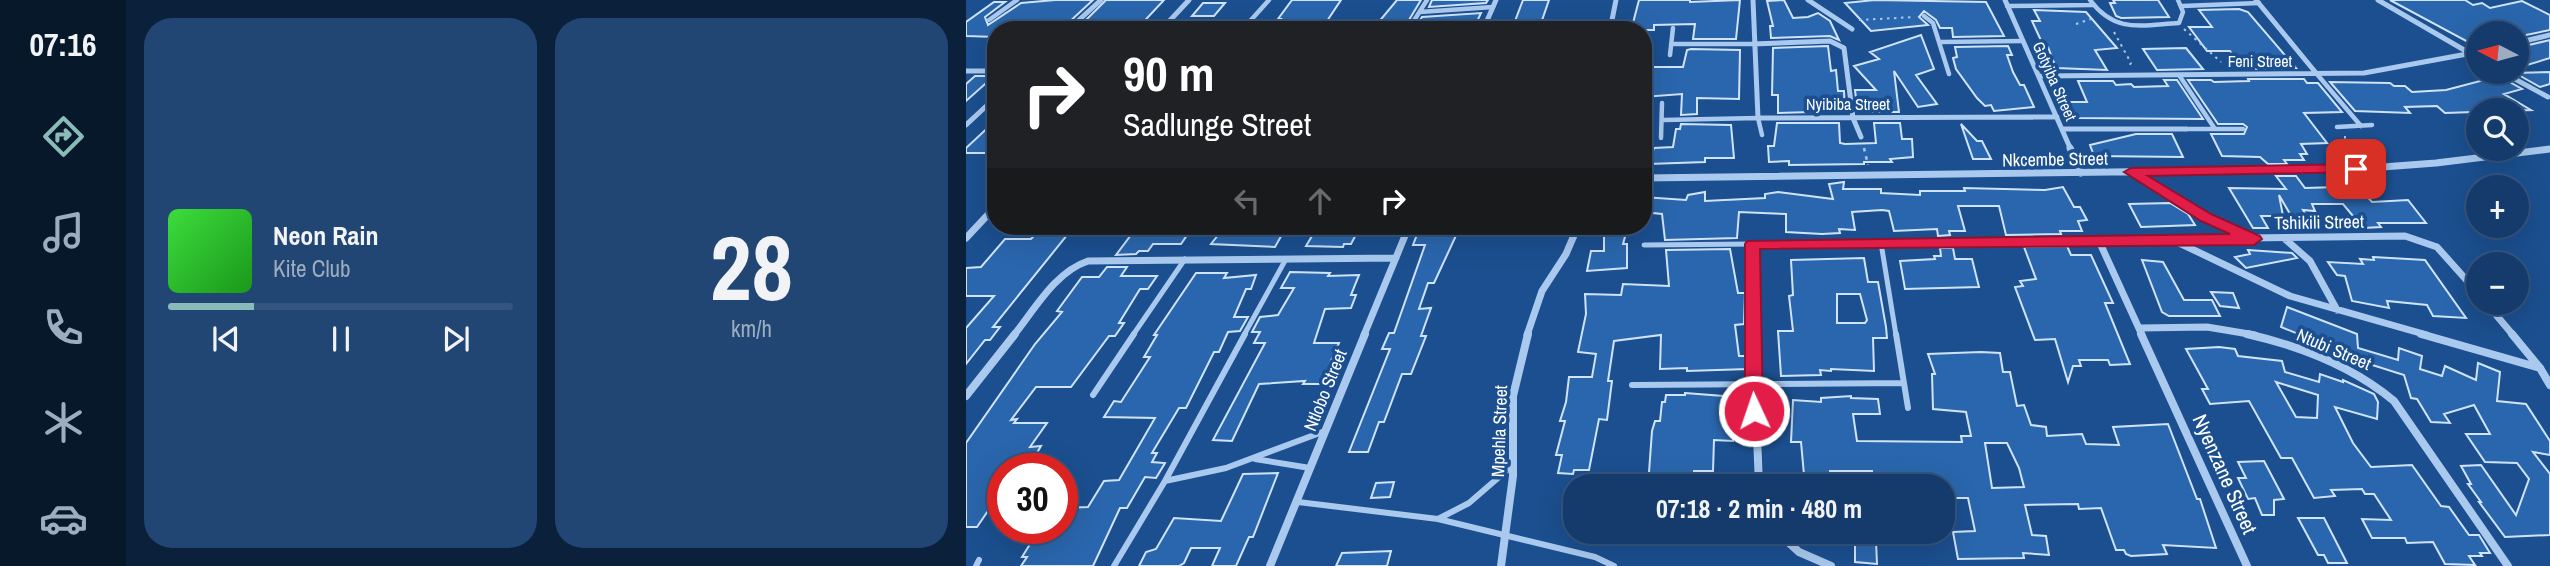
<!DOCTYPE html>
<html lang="en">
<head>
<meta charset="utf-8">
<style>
	body { margin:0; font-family:"Archivo Narrow",sans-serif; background:#214673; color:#f1f3f6; height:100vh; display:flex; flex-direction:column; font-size:26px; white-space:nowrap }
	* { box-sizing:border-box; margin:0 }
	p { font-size:23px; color:#9dadc1 }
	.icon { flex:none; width:38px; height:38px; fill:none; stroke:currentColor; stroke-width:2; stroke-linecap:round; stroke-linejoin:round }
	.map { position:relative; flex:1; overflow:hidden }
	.panel { display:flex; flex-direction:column; gap:18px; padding:18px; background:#0b203b; width:840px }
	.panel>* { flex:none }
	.banner { position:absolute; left:21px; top:21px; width:665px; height:214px; border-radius:28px; box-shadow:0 7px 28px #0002,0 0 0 2px #33557e; background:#202124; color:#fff; overflow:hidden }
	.needle { width:46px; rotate:276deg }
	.fabs { position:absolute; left:1500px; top:21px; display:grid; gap:14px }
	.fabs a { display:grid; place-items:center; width:63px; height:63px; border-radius:50%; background:#143b6b; box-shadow:0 7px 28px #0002,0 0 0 2px #33557e; font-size:35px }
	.speed { position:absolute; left:21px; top:453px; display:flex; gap:14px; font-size:35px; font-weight:700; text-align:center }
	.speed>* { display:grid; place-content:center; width:91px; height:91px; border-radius:50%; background:#143b6b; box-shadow:0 7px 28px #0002,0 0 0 2px #33557e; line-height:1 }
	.speed .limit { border:10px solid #d22; background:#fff; color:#111 }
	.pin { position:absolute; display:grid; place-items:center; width:60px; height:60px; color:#fff; margin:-30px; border-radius:14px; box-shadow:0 4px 10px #0006 }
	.me { position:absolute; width:77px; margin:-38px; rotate:357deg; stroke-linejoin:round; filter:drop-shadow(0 0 5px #0008) }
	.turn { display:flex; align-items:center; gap:24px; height:147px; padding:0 21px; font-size:32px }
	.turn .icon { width:91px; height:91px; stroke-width:2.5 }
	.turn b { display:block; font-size:49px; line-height:60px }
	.lanes { display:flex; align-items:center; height:66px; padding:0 21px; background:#0003; justify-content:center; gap:35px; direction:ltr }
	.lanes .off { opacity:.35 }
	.panel .widget { flex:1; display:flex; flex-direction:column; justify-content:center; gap:10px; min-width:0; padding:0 24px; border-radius:28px; background:#214673 }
	.panel .dial { align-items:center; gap:0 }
	.dial b { font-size:91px; line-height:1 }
	.song { display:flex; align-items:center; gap:21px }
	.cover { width:84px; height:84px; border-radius:10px; background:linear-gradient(135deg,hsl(120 70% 55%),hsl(120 70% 35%)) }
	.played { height:7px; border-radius:4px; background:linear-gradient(90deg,#8bbbb9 25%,#33557e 25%) }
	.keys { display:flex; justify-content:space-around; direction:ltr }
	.panel .tiles { flex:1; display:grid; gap:18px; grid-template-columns:repeat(2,1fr) }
	.trip { position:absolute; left:597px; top:474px; width:392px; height:70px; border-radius:28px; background:#143b6b; box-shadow:0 7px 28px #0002,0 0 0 2px #33557e; font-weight:700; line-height:70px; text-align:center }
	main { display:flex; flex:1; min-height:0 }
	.menu { display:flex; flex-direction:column; width:126px; justify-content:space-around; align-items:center; background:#08182b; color:#9dadc1 }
	.menu .icon { width:49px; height:49px }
	.menu .current { color:#8bbbb9 }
	.menu b { font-size:32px; color:#f1f3f6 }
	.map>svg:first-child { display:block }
</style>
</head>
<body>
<main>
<nav class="menu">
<b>07:16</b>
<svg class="icon current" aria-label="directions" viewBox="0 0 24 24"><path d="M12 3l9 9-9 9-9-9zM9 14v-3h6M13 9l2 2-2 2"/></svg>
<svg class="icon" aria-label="music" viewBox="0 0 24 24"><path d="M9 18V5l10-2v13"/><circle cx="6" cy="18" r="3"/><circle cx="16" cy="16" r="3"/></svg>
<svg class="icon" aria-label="phone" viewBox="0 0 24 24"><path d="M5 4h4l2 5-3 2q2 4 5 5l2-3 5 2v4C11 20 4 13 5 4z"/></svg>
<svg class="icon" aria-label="climate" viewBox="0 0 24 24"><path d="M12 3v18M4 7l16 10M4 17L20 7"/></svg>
<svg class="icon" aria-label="car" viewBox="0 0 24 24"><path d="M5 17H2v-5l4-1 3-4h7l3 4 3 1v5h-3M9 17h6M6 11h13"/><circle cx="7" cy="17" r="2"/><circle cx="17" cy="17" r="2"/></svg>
</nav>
<section class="panel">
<div class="tiles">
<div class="widget">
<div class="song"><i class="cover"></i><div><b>Neon Rain</b><p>Kite Club</p></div></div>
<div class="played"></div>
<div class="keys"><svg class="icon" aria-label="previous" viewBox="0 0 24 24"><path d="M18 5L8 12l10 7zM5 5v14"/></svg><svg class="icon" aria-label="pause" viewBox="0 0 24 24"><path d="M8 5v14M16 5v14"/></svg><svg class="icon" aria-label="next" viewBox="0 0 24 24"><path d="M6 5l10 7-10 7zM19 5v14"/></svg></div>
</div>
<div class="widget dial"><b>28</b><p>km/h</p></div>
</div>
</section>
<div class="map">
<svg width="1584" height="566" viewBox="0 0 1584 566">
	<rect width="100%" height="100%" fill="#1b4f8f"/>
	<path fill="#2a66ad" stroke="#cfe3fa" stroke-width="2" fill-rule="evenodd" d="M89,0H127L100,25L48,26L43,30H30V37L0,36V22L28,2H39L19,17L22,25L55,3Z
		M140,0H198L170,30H119L124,25H115Z
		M326,0H375L355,30H309L315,19H312Z
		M431,0H455L437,30H406Z
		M466,0H522L520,3L463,7Z
		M557,0H583L573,29H546Z
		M673,0H724V2L774,0L770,39H727L729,24L688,25V30H671V25L667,23Z
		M818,0L827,18L842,17L852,13L864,21L873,40L864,36L805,38L804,26H807L801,1Z
		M909,0L1020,2L1038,36L987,37L986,28H974L970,20L958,11L953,17L962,25L905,31L879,3Z
		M1147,0H1192L1203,17L1155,18L1150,16L1144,3H1149Z
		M1424,0H1499L1507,5L1516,3L1524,8L1556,1L1584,15V30L1550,37V33H1512V40L1502,42Z
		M237,3H259L248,16H226Z
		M1273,9L1282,12L1330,68L1275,69L1264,51H1241L1223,27H1246L1233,10Z
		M1068,10L1120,12L1151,48L1129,50L1141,70L1090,68L1082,47H1078L1066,21H1074Z
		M515,13L507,30H448L456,17Z
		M955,35L968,69L950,75L971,104L952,107L928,71L933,112H907V107H891L889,90H910L888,66L913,59L904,52Z
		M1584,40V58L1558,66L1550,62V48Z
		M862,46L865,71L870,70L872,91H878L879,111L812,113V95H806L807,48Z
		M1042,46L1046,55H1041L1047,72L1054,85H1058L1068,107L1028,111L1025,105L1019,106L1011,98L990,69L987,58L991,57L989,47Z
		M1220,48L1237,69L1191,70L1177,49Z
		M725,49L774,50L773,99L731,98V114L715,115L716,94L677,97V67H717L721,50Z
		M1584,72V84L1574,87L1549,73Z
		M9,76H28L0,101V84Z
		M1533,76L1556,89L1538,94L1565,110L1479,113L1471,106L1439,107L1444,113L1389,111L1364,82L1424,83L1428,86H1439L1446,92L1480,90Z
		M1282,79H1338L1341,83H1352L1376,112L1338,113L1361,143L1335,144L1341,154H1334L1338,160H1318L1321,164H1302L1294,157L1256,156L1245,134H1278L1281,127L1277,124H1252L1222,80H1245L1248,82L1283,81Z
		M1198,80H1211L1237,119L1108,118L1101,102H1121L1112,81H1147L1150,85L1165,84L1168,87L1202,86Z
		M30,120V145L22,153H0V148Z
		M811,123H873L874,143L879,144L910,143L908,123H934L936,139H946L947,157L924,159L926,162H898V164L823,165V161L803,162L802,146H808Z
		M715,124L765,125L768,158H739V162L683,164L688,148L707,147L710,129H714Z
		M995,124L1011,141H1016L1025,159H1007Z
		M1170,134H1206L1217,157L1128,156L1124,145Z
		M1310,176H1330L1339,188L1372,187L1367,180H1386L1406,202L1442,200L1460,223H1412L1415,227L1397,228L1377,204H1346L1349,211L1337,210L1347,226H1331L1313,195L1317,216H1295L1302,228H1287L1263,188L1320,189Z
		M878,182L877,189H915V193L954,195V191H999L998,188L1079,190L1097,187L1108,207H1114L1121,220L1112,221L1116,231H1094L1095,234L1040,235L1033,206H992L999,231H983L984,235L972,236L971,229L928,231L923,211L916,210L886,212L889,230L873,229L874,233L856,234L820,232V214L773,212L771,238L699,240L696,214L677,212V197L720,200L722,195L739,192V201L799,198V194L812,192L867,199L863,184Z
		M1204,203L1222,214L1229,225L1175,227L1163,204Z
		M638,226H662L657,244H661V268L621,271L625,251H638Z
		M454,227H494L468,283H462L453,309L465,308L455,336H460L445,374H436L418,422H413L402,452H383L424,349H416L423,333H428L459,245H447Z
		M75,228L106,229L27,327H34L24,340H19L0,364V328L28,296H0V268L15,267L39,239H65Z
		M257,229L275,230L273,232L318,231L309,247L245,244Z
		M364,229H393L385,244H378L377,247L340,246L349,231H363Z
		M168,231H224L215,244H187L182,251H173L170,254L150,255Z
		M1101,246L1105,255H1125L1147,303H1139L1164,364L1144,365L1142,360H1113L1115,366H1107L1102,382L1089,339L1069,340L1049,287L1057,286L1054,281L1070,279L1058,247Z
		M974,248H987L989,259H1006L1013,287L939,289L934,261L969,259L968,256H975Z
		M764,249L772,293H779L778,324L769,325L773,356H781L782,369L721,371V368L694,369L695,335L648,341L642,381H646L641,420L633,419L623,470H608L607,474L592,473L596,455H590L599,421H594L600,402L603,377H626L630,354L612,352L620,314L619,294L655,295L657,284L703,286L700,250Z
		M1282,250L1326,253L1331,258L1280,268L1269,257L1284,254Z
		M1407,257L1459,260L1500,318L1467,316L1461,305L1421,301L1423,308L1386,301L1379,276L1371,275L1362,262L1397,264L1394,259L1408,260Z
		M898,258L902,282H912L920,327L921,338H907L908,371L865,369V371L854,370L855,375L815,376L812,331H827L823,296L827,295L825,260ZM871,294H894L901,320L899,323H871Z
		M1176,260L1197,262L1218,300H1246L1254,316H1203L1196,312Z
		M141,267H161L155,276H191L182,289H174L153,323H158L149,336H143L105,387H70L45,420L51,419L48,423H81L64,447L75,446L65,463L37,464V499H30L11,527H0V443L69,344L96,312L91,311L116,277H133Z
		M324,272L364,273L362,276L393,275L385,295H390L385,308L359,309L348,343H373L364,363H370L361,384H337L339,381L293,384L266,441L247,440L299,343H288L294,332H286L294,317L312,315L328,288H315Z
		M230,273H261L258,278L290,275L285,289H280L268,317H282L274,331L262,332L253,352H248L220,408H213L186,453H191L186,462L199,463L190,478L179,477L161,508H154L127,566H55L61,557H56L66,541H74L82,528H96V508L122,507L138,481L153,480L189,418L138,417L148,401L155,402L184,357H178L191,335H188Z
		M1245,292L1267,293L1273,308L1254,306Z
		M1321,307L1391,334L1392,348L1432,360L1433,348L1456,356L1454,369L1476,376L1479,366L1510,380L1512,363L1534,372L1531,401L1560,404L1584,441V455L1567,452L1584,474V535L1539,537L1513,502H1515L1502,484H1505L1495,466L1515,465L1550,515L1563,479L1551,463L1519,462L1500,434H1524L1508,405L1478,414L1484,423L1465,422L1451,399L1445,398L1438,375L1378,356L1359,349L1360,345L1315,327Z
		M1253,347L1269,349L1272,356L1316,361L1319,372L1353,382L1354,374L1377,382V380L1408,394L1412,402L1411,419L1369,407L1387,443L1405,467L1446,465L1475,506L1483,507L1503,535H1513L1524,553H1514L1516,556H1503L1509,565L1479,564L1467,542L1441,543L1439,538H1406L1396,519L1425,520L1408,494H1399L1396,489L1365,490L1369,496L1348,498L1326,458H1315L1283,401L1244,404L1236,389H1242L1220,349ZM1310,382L1352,395L1351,418L1330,417Z
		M1015,352L1034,353L1037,372H1044L1051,406L1058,405L1065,425L1080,427L1081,436L1116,434L1120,444L1153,445L1147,427L1202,424L1231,499H1234L1250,548L1197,545L1201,554L1165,556L1160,554L1158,550H1150L1135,508L1113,509L1112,504L1059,505L1066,535L1080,536L1083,555L1057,553L1058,558L992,559L987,532L1009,531L1002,498H976V486H921L919,478L907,479L906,471H864L865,486H839L835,442H825L827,400L855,402V398L885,396V398L912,399L914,414H887L891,441L996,442L995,436H1005L1000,412L967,409L966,374H969L962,354ZM1019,443H1041L1053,468L1058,487L1026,488Z
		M719,393L783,398L784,416H768L767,441L748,440L747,471H728V486H682L686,431L689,421H694L696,402H699L700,395H719Z
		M1298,461L1318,499L1308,500V515H1296L1289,498L1282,499L1272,478H1280L1272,462Z
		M312,473L287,537H283L270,566H246L254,548H225L218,563L213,566H173L180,552L190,549L208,518L255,521L277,474Z
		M428,482L424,497L405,498L410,483Z
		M1332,518H1358L1381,563H1362L1358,555H1352Z
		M889,539L910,541L911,564L889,562Z
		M425,551L421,566H370L376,553Z"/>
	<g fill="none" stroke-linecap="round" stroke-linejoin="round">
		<path stroke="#a9c9ee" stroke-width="2" stroke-dasharray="2.5 4.5" stroke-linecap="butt" d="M893,20L949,17
			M1110,24L1128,18
			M1218,29L1255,62
			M1148,32L1165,63L1163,66
			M1379,136V150"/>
		<path stroke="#a9c9ee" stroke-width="2.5" stroke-dasharray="3.5 5" stroke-linecap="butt" d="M898,148L902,165
			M1379,148L1383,157"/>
		<path stroke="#a9c9ee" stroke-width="4.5" d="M1124,0C1149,34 1176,25 1213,23L1217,12L1212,0
			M1041,6L1127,5
			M1216,6L1293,3
			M454,12L527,7
			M958,16L967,23L983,74
			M23,20L51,0
			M196,28L277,29
			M276,30L303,0
			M442,30L461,0
			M974,42L1057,41
			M705,44H787
			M704,55L707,28
			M1350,73L1395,126
			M1213,75L1249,129
			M697,120L792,118L796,135
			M1371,127L1406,125
			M1220,129H1277
			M695,138L696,103"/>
		<path stroke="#a9c9ee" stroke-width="5" d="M915,243L930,335
			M678,245L787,244
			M167,335L219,259
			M278,335L320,259"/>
		<path stroke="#a9c9ee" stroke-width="6" d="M930,334L942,408
			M666,385L938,383
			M127,395L168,334
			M289,459L344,468
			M199,481L260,468L359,431
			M332,502L472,519L629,557L648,566
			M472,519L503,503L547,465
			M10,566L13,560
			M148,566L199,481L279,334"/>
		<path stroke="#a9c9ee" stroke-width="5" d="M787,0L792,118L1091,117
			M842,0L886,29
			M1039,0L1105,150
			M1290,0L1350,73
			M1412,0L1512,58
			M102,30L135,0
			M195,30L223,0
			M517,30L530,0
			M644,30L650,0
			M1550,43L1584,35
			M787,44L864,41L878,48L887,118L895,137
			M0,71H30
			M1536,72L1582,97
			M1074,76L1398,73L1512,52
			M0,125L30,97
			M1097,129H1220
			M1577,150L1584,149"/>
		<path stroke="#a9c9ee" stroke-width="7" d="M1104,148L1115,173
			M1166,173L1240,217L1285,238
			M677,178L1390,169L1470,163L1584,149
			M0,238L30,206
			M1319,239L1344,261L1371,310
			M1133,241L1176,335
			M1209,241L1324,296L1461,335
			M1520,303L1547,335
			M1174,328L1241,327L1289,335
			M48,335C69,309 89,272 122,261L430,258
			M398,335L443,226
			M561,335L576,291L600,254L612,226
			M787,335V244L1439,236L1471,247L1512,293"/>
		<path stroke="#a9c9ee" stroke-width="8" d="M787,334L793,486
			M1175,334L1281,566
			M1281,334C1334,346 1386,366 1428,401L1542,566
			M1455,334L1574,368
			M1546,334L1574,368L1584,385
			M0,396L49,334
			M811,532L833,552L865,566
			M304,566L399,334
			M535,566L547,476V396L562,334"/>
	</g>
	<path fill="#e11d48" stroke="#92132f" stroke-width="2" d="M1390,164L1397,169L1395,172L1182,176L1245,214L1294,236L1296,239L1288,245L794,249L797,411L795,416L788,418L782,416L779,411V244L781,241L1264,234L1235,221L1158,172L1165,168Z"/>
	<g text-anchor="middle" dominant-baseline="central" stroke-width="7" stroke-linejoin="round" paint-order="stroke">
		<g font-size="16" fill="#fff" stroke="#1b4f8f">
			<text x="1294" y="61">Feni Street</text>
			<text transform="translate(1089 81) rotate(66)">Gotyiba Street</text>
			<text x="882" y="104">Nyibiba Street</text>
		</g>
		<g font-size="18" fill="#fff" stroke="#1b4f8f">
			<text transform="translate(1089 159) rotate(-1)">Nkcembe Street</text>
			<text transform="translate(1353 222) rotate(-1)">Tshikili Street</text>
			<text transform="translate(1368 349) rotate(23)">Ntubi Street</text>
			<text transform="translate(359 390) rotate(-68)">Ntlobo Street</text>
			<text transform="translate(533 431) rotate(-88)">Mpehla Street</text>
		</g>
		<g font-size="21" fill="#fff" stroke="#1b4f8f">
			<text transform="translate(1259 474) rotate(66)">Nyenzane Street</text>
		</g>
	</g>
</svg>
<div class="fabs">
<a><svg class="needle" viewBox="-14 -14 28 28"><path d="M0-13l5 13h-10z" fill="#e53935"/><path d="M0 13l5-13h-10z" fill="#9dadc1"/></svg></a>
<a><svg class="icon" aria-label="search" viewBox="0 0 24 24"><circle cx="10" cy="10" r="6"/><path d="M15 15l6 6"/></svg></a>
<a>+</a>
<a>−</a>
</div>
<div class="speed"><div class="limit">30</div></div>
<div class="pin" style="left:1390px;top:169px;background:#d93025"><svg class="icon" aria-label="arrive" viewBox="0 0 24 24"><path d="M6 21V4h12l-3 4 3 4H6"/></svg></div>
<svg class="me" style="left:788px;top:411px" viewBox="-20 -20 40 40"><circle r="17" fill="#e11d48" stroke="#fff" stroke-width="3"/><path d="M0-11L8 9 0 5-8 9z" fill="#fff"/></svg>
<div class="trip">07:18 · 2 min · 480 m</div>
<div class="banner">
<div class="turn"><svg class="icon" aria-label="right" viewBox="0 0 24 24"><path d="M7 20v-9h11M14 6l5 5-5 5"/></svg><div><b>90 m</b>Sadlunge Street</div></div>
<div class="lanes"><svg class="icon off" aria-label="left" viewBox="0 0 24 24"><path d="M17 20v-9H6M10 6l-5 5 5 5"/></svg><svg class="icon off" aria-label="ahead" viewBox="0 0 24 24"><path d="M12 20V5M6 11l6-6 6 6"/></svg><svg class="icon" aria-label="right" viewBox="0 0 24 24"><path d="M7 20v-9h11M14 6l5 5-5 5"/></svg></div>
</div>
</div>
</main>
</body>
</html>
